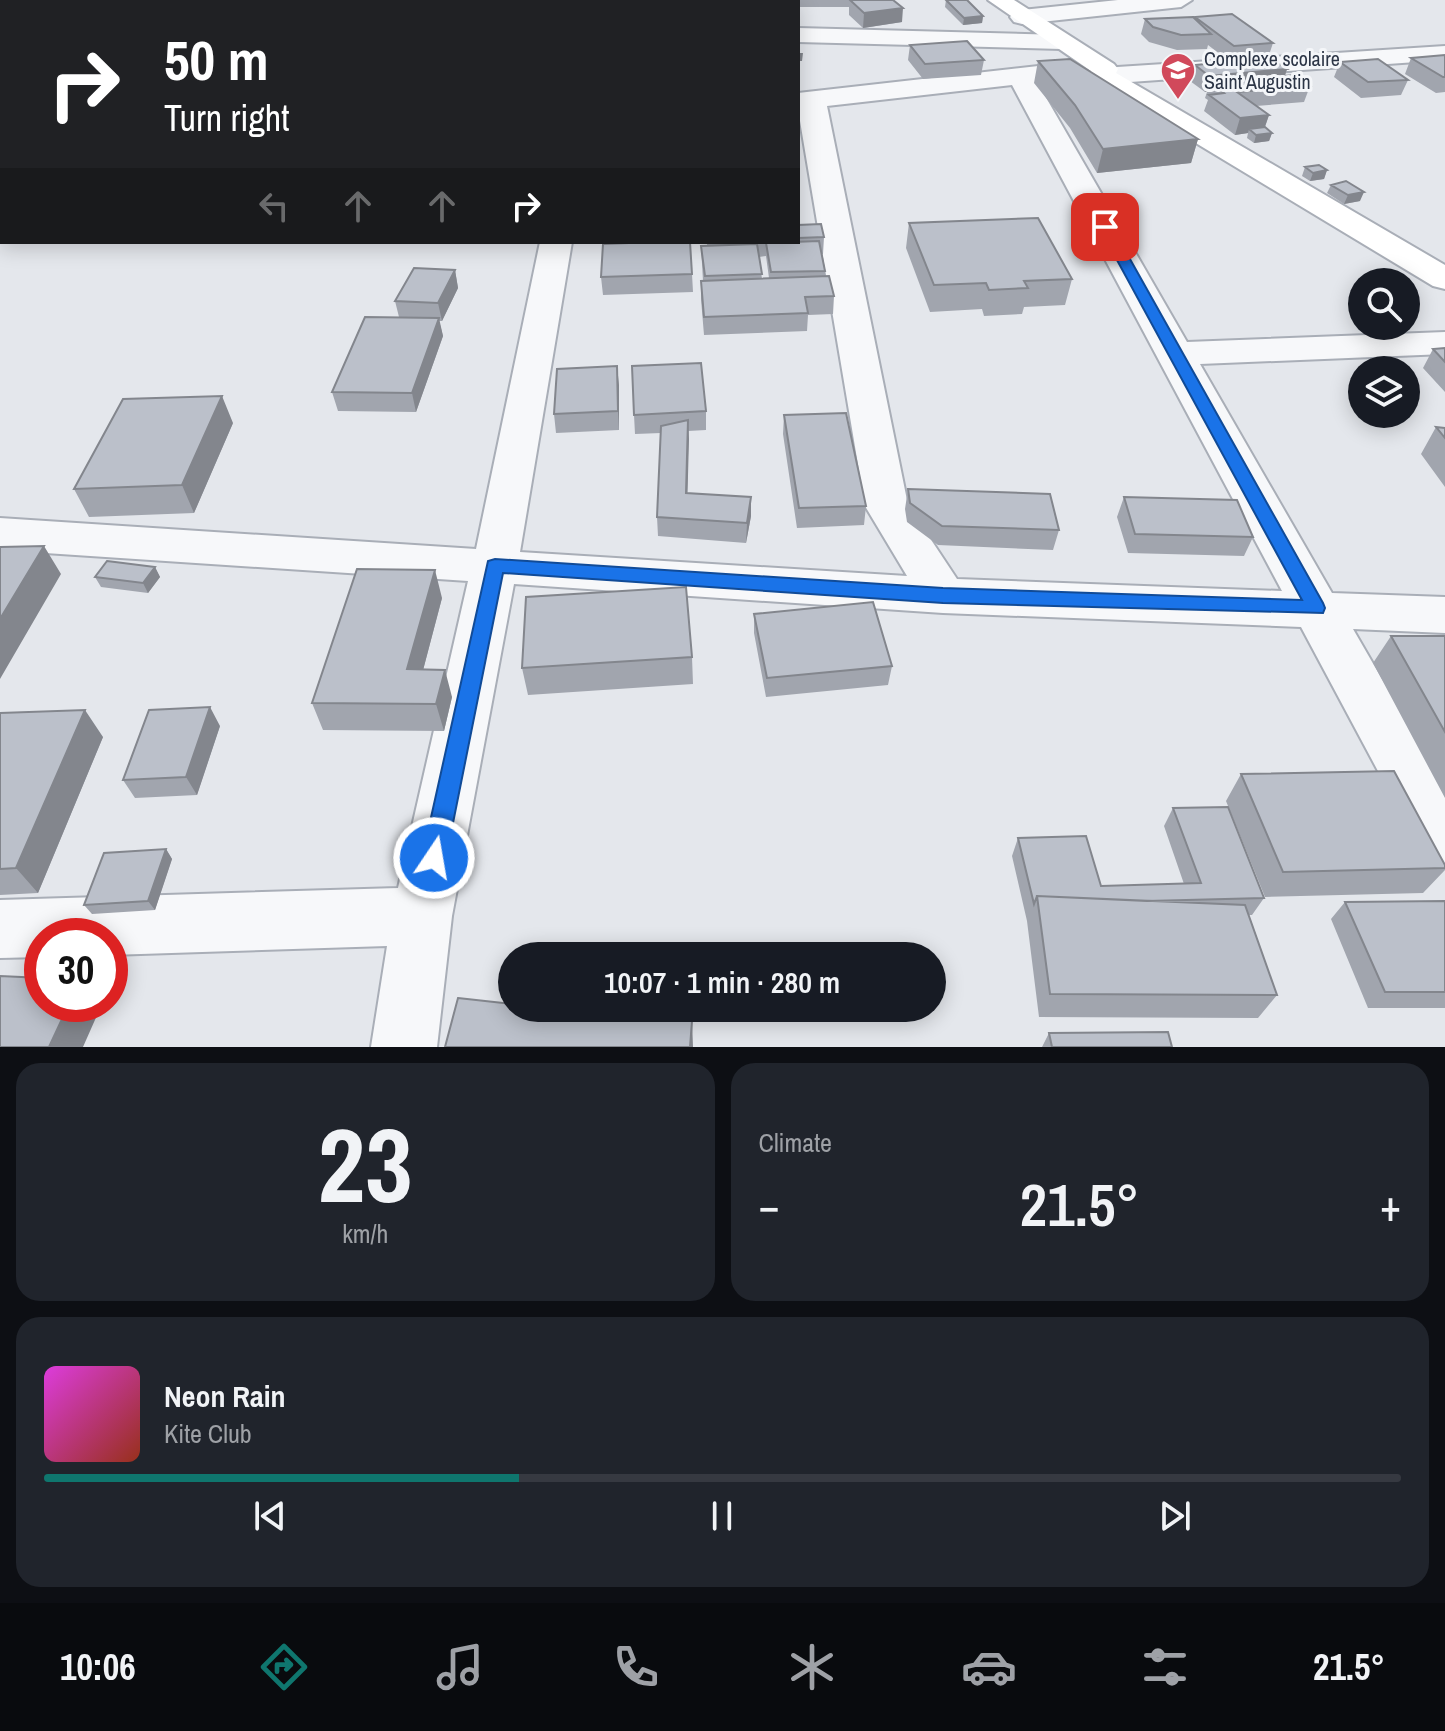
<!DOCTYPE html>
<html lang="en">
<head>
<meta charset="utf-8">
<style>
	body { margin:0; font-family:"Archivo Narrow",sans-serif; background:#20242c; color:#f1f3f6; height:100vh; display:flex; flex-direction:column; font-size:30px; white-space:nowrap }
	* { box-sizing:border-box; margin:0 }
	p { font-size:26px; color:#9ea1a6 }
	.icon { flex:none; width:44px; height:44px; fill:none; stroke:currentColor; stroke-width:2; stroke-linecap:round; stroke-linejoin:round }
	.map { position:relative; height:1047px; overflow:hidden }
	.side { display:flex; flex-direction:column; gap:16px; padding:16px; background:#0d0f14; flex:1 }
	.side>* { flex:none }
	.banner { position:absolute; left:0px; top:0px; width:800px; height:244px; box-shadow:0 4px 20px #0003; background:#202124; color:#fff; overflow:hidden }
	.controls { position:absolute; left:1348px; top:268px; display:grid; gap:16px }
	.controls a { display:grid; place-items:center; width:72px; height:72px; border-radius:50%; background:#171b24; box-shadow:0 4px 20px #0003; font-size:40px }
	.speed { position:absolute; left:24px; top:918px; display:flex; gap:16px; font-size:40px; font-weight:700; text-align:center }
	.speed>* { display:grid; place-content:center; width:104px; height:104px; border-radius:50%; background:#171b24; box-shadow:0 4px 20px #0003; line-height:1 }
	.speed .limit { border:12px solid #d22; background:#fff; color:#111 }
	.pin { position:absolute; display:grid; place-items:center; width:68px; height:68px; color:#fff; margin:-34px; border-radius:16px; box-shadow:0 4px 12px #0006 }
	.me { position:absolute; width:88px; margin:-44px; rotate:12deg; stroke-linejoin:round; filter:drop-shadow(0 0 6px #0008) }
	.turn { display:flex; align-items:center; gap:28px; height:168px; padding:0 32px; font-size:36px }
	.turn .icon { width:104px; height:104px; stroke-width:2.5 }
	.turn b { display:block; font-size:56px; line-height:68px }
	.lanes { display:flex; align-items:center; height:76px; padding:0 32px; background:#0003; justify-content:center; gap:40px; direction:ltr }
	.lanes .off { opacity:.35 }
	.big { font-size:60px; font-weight:600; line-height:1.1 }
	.side .card { flex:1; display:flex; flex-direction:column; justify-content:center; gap:12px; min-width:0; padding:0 28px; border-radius:24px; background:#20242c }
	.side .dial { align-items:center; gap:0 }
	.dial b { font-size:104px; line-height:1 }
	.song { display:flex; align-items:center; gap:24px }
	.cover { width:96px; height:96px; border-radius:12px; background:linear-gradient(135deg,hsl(300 70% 55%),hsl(10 70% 35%)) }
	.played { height:8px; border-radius:4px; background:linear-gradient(90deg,#0f766e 35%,#363941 35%) }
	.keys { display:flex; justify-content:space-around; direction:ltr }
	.heat { display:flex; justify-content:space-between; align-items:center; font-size:44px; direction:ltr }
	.side .tiles { flex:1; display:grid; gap:16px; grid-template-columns:1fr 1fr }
	.card:last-child { grid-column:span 2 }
	.trip { position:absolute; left:498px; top:942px; width:448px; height:80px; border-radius:40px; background:#171b24; box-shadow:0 4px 20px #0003; font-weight:600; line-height:80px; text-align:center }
	.menu { display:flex; height:128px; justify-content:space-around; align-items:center; background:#090b0e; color:#9ea1a6 }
	.menu .icon { width:56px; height:56px }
	.menu .on { color:#0f766e }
	.menu b { font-size:36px; color:#f1f3f6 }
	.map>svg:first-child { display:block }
</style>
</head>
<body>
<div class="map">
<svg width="1445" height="1047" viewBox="0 0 1445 1047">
	<rect width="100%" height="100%" fill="#e4e7ec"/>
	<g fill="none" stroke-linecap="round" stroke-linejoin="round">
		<g stroke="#a9aeb7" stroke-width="4">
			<path id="minor" d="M1118,0H1192L1181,7L1022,24L1014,22L1010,17L1014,12L1022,10Z
				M0,24H2L0,39Z
				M798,28L1061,35L1070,37L1073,42L1070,47L1061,49L798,42Z
				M1445,46V60L1102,84L1093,81L1089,76L1093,71L1102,68Z
				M0,57H2V71H0Z
				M1047,65L1056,68L1060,73L1056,78L1037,82L1187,342L1445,332V354L1200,364L1332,593L1445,597V633L1353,629L1445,788V867L1425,859L1301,627L943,613L514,584L452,916L437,1047H371L387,946L110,955V936H42V957L0,958V900L398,888L468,581L0,550V518L476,549L540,242H572L520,552L907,576L865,506L798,109V93ZM1012,85L1282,591L957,579L908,505L827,106Z
				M0,152H2V170H0Z
				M2,218V238L0,239V219Z"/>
		</g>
		<g stroke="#a9aeb7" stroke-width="4">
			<path id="secondary" d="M988,0H1014L1114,64L1118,69L1116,73L1445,265V289L1433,286L1093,81L1089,76L1091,71Z"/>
		</g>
		<use href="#minor" fill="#f7f8fa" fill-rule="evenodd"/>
		<use href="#secondary" fill="#fff" fill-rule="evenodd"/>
	</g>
	<path fill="#a1a5ae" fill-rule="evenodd" d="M277,0H330L328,2H278Z
		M796,0H893L902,22L863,28L849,15V7H798V2Z
		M946,0L983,16L982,23L963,25L945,7Z
		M1195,17L1273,43L1268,58L1229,61L1208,45L1207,49L1177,50L1149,42L1141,34L1145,19H1194Z
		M910,45L984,60L981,75L923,79L908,60Z
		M1445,55V92L1436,93L1405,74L1411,58Z
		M1038,61L1198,139L1191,163L1097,173L1070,128L1034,83Z
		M1340,62L1408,80L1401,95L1361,98L1334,77Z
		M1195,65L1287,69L1285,76L1310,86L1304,102L1256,106L1269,115L1265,127L1272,133L1269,141L1254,143L1247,138L1248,133L1235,135L1204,111L1208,100L1205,98L1207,92H1205L1190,81Z
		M1305,167L1327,170L1324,179L1310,181L1302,176Z
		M1331,185L1360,201L1344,204L1327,193Z
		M909,223L1072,279L1065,305L1024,307L1022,314L984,316L982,309L930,312L906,248Z
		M798,225L824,237L823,254H822L825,271V277L834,296L833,314L808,315L807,331L704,335L701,299V281H703L701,246H707V242H798ZM766,256L769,278L762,279L759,257Z
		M455,270L458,288L442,321H439L443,336L416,412L338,411L332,392L399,317L395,301Z
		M692,274L693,292L603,295L601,277Z
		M1445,348V392L1423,368L1433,349Z
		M619,385V430L556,433L554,414Z
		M706,411V430L688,431L687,493L751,497V516L746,543L658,536L657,517L661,433L635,434L634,415Z
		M784,415L866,506L864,525L797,528L783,434Z
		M233,423L194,513L89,517L74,489Z
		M1436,427L1445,428V487L1421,454Z
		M908,489L1059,530L1053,550L938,545L907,522L905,509Z
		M1124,497L1253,537L1244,556L1128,553L1117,517Z
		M155,567L160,577L148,593L101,587L95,577Z
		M442,598L423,670L452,697L444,731L323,730L312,703Z
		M754,614L892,666L888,685L766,697L754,633Z
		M1391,636H1445V798L1373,663Z
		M692,657L693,684L528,695L522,668Z
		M0,713L103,737L38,893L0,895Z
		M220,726L197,795L135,798L123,780Z
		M1241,774L1445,865V870L1423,893L1265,897L1226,801Z
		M1173,808L1264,898L1252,915H1249L1277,995L1258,1018L1039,1017L1027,921L1012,856L1018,838L1101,886L1184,884L1164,826Z
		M166,849L172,859L155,910L92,914L84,905Z
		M1445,901V1008H1368L1331,919L1345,902Z
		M1049,1033L1172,1047H1042Z"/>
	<path fill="#83868d" d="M479,0H512L513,2H480Z
		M903,8L902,22L863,28L864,13Z
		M983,16L982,23L963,25L964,18Z
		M798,53H803L802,61H798Z
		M1287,69L1282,84L1210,82L1207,92H1205L1209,76Z
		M1269,115L1263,132L1249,129L1248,133L1235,135L1240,118Z
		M1272,133L1269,141L1254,143L1256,135Z
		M1198,139L1191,163L1097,173L1103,149Z
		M1327,170L1324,179L1310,181L1313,173Z
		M1364,192L1360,201L1344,204L1348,195Z
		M455,270L458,288L442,321L438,303Z
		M439,318L443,336L416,412L412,393Z
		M617,366L619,385V430L618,411Z
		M222,396L233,423L194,513L182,485Z
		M688,420L689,439L687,512L686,493Z
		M751,497V516L746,543L747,523Z
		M44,546L61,574L0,679V619Z
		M155,567L160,577L148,593L143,583Z
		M435,570L442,598L416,697L407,669Z
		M445,670L452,697L444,731L436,704Z
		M210,707L220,726L197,795L186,777Z
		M85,710L103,737L38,893L16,868Z
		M166,849L172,859L155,910L148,901Z
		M69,1004H102L83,1047H49Z
		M692,1021L693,1047H690Z"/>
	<path fill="#bbc0ca" stroke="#83868d" stroke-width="2" d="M850,0H893L903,8L864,13Z
		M946,0H967L983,16L964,18Z
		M1232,14L1273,43L1234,46L1195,17Z
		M1193,17L1211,34L1181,35L1153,27L1145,19Z
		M967,41L984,60L925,64L910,45Z
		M1445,55V77H1443L1411,58Z
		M1271,58L1287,69L1209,76L1195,65Z
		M1070,59L1198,139L1103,149L1075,105L1038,61Z
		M1378,59L1408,80L1368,82L1340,62Z
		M1296,75L1310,86L1237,92L1269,115L1240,118L1209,95L1224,93L1210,82Z
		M1265,127L1272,133L1256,135L1249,129Z
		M1319,165L1327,170L1313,173L1305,167Z
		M1346,181L1364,192L1348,195L1331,185Z
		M1038,218L1072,279L1024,281L1028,288L989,290L986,283L934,285L909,223Z
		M821,224L824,237L798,238V225Z
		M819,241L825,271L771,272L766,243Z
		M655,242H690L692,274L601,277L603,244Z
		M757,244L762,274L705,276L701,246Z
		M414,268L455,270L438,303L395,301Z
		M829,276L834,296L805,297L808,313L704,317L701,281Z
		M365,317L439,318L412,393L332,392Z
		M1445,348V362L1433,349Z
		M701,363L706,411L634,415L632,366Z
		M617,366L618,411L554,414L557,369Z
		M222,396L182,485L74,489L123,399Z
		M846,413L866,506L799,508L784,415Z
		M688,420L686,493L751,497L747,523L657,517L661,426Z
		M1436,427L1445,428V438Z
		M908,489L1050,494L1059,530L942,526L910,503Z
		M1124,497L1237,500L1253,537L1135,534Z
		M44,546L0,619V547Z
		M107,561L155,567L143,583L95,577Z
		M357,569L435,570L407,669L445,670L436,704L312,703Z
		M686,587L692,657L522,668L526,597Z
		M873,602L892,666L767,678L754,614Z
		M1391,636H1445V732Z
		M210,707L186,777L123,780L149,710Z
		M85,710L16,868L0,869V713Z
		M1394,771L1445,865V868L1283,872L1241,774Z
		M1228,807L1264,898L1147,901L1037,896L1034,904L1018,838L1086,836L1101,886L1201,883L1173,808Z
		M166,849L148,901L84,905L104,853Z
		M1037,896L1245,905L1277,995L1050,994Z
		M1445,901V992H1385L1345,902Z
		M0,976L42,978V1004H69L49,1047H0Z
		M458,998L512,1004V1008H557L692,1021L690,1047H445Z
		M1168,1032L1172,1047H1052L1049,1033Z"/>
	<path fill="#1a73e8" stroke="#114b97" stroke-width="2" d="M1105,223L1112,227L1323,603L1325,608L1323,613L943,603L503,573L446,858L442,866L434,869L425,866L422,858L488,561L495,559L943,588L1302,600L1099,227Z"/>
	<defs>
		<g id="school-pin" transform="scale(1.8)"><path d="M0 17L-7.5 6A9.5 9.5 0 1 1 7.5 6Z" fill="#d1495b" stroke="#f4f6f9"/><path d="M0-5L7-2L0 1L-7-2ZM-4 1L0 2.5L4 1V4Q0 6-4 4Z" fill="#fff"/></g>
	</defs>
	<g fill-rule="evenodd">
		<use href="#school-pin" x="1178" y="70"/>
	</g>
	<g text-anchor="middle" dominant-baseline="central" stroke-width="6" stroke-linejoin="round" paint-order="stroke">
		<g font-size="20" fill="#2b3445" stroke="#f4f6f9" text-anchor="start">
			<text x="1204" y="58">Complexe scolaire<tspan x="1204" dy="23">Saint Augustin</tspan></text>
		</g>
	</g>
</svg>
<div class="controls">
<a><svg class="icon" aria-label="search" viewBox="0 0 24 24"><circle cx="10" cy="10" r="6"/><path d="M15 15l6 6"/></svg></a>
<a><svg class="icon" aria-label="layers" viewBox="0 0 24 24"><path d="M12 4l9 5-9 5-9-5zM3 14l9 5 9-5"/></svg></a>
</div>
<div class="speed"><div class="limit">30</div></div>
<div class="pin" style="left:1105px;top:227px;background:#d93025"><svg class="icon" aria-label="arrive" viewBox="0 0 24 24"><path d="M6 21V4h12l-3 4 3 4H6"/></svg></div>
<svg class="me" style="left:434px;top:858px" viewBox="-20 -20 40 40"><circle r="17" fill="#1a73e8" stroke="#fff" stroke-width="3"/><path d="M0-11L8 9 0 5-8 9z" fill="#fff"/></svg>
<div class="trip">10:07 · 1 min · 280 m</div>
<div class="banner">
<div class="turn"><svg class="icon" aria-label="right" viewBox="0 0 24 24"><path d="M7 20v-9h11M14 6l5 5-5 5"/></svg><div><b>50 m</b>Turn right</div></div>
<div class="lanes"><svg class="icon off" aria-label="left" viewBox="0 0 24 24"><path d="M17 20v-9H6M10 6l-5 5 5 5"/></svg><svg class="icon off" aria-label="ahead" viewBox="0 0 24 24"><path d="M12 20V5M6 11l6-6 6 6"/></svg><svg class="icon off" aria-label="ahead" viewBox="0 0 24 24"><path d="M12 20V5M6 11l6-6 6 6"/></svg><svg class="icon" aria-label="right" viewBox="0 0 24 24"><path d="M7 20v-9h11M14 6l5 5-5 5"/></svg></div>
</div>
</div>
<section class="side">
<div class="tiles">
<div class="card dial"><b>23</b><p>km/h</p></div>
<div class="card"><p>Climate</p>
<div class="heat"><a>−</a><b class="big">21.5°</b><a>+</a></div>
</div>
<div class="card">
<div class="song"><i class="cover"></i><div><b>Neon Rain</b><p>Kite Club</p></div></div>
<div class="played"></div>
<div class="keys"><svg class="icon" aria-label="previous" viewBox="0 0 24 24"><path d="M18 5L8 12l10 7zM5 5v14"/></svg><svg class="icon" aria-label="pause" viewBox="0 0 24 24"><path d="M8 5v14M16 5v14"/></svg><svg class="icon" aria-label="next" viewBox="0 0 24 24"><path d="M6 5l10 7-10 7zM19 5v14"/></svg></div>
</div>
</div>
</section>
<nav class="menu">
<b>10:06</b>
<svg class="icon on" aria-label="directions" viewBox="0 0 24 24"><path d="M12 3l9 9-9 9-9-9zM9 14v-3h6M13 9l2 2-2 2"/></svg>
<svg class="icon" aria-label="music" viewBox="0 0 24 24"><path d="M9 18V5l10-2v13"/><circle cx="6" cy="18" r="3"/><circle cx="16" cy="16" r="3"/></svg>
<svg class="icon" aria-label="phone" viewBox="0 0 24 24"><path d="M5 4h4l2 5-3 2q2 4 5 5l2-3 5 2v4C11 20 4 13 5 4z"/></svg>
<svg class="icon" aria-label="climate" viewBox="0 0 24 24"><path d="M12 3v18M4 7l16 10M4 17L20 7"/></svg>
<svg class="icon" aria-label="car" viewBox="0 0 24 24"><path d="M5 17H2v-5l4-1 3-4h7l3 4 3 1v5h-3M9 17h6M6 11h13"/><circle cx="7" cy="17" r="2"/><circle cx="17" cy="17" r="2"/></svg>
<svg class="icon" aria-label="filters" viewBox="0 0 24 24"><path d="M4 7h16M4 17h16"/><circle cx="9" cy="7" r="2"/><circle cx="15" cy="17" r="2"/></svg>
<b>21.5°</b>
</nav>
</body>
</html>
